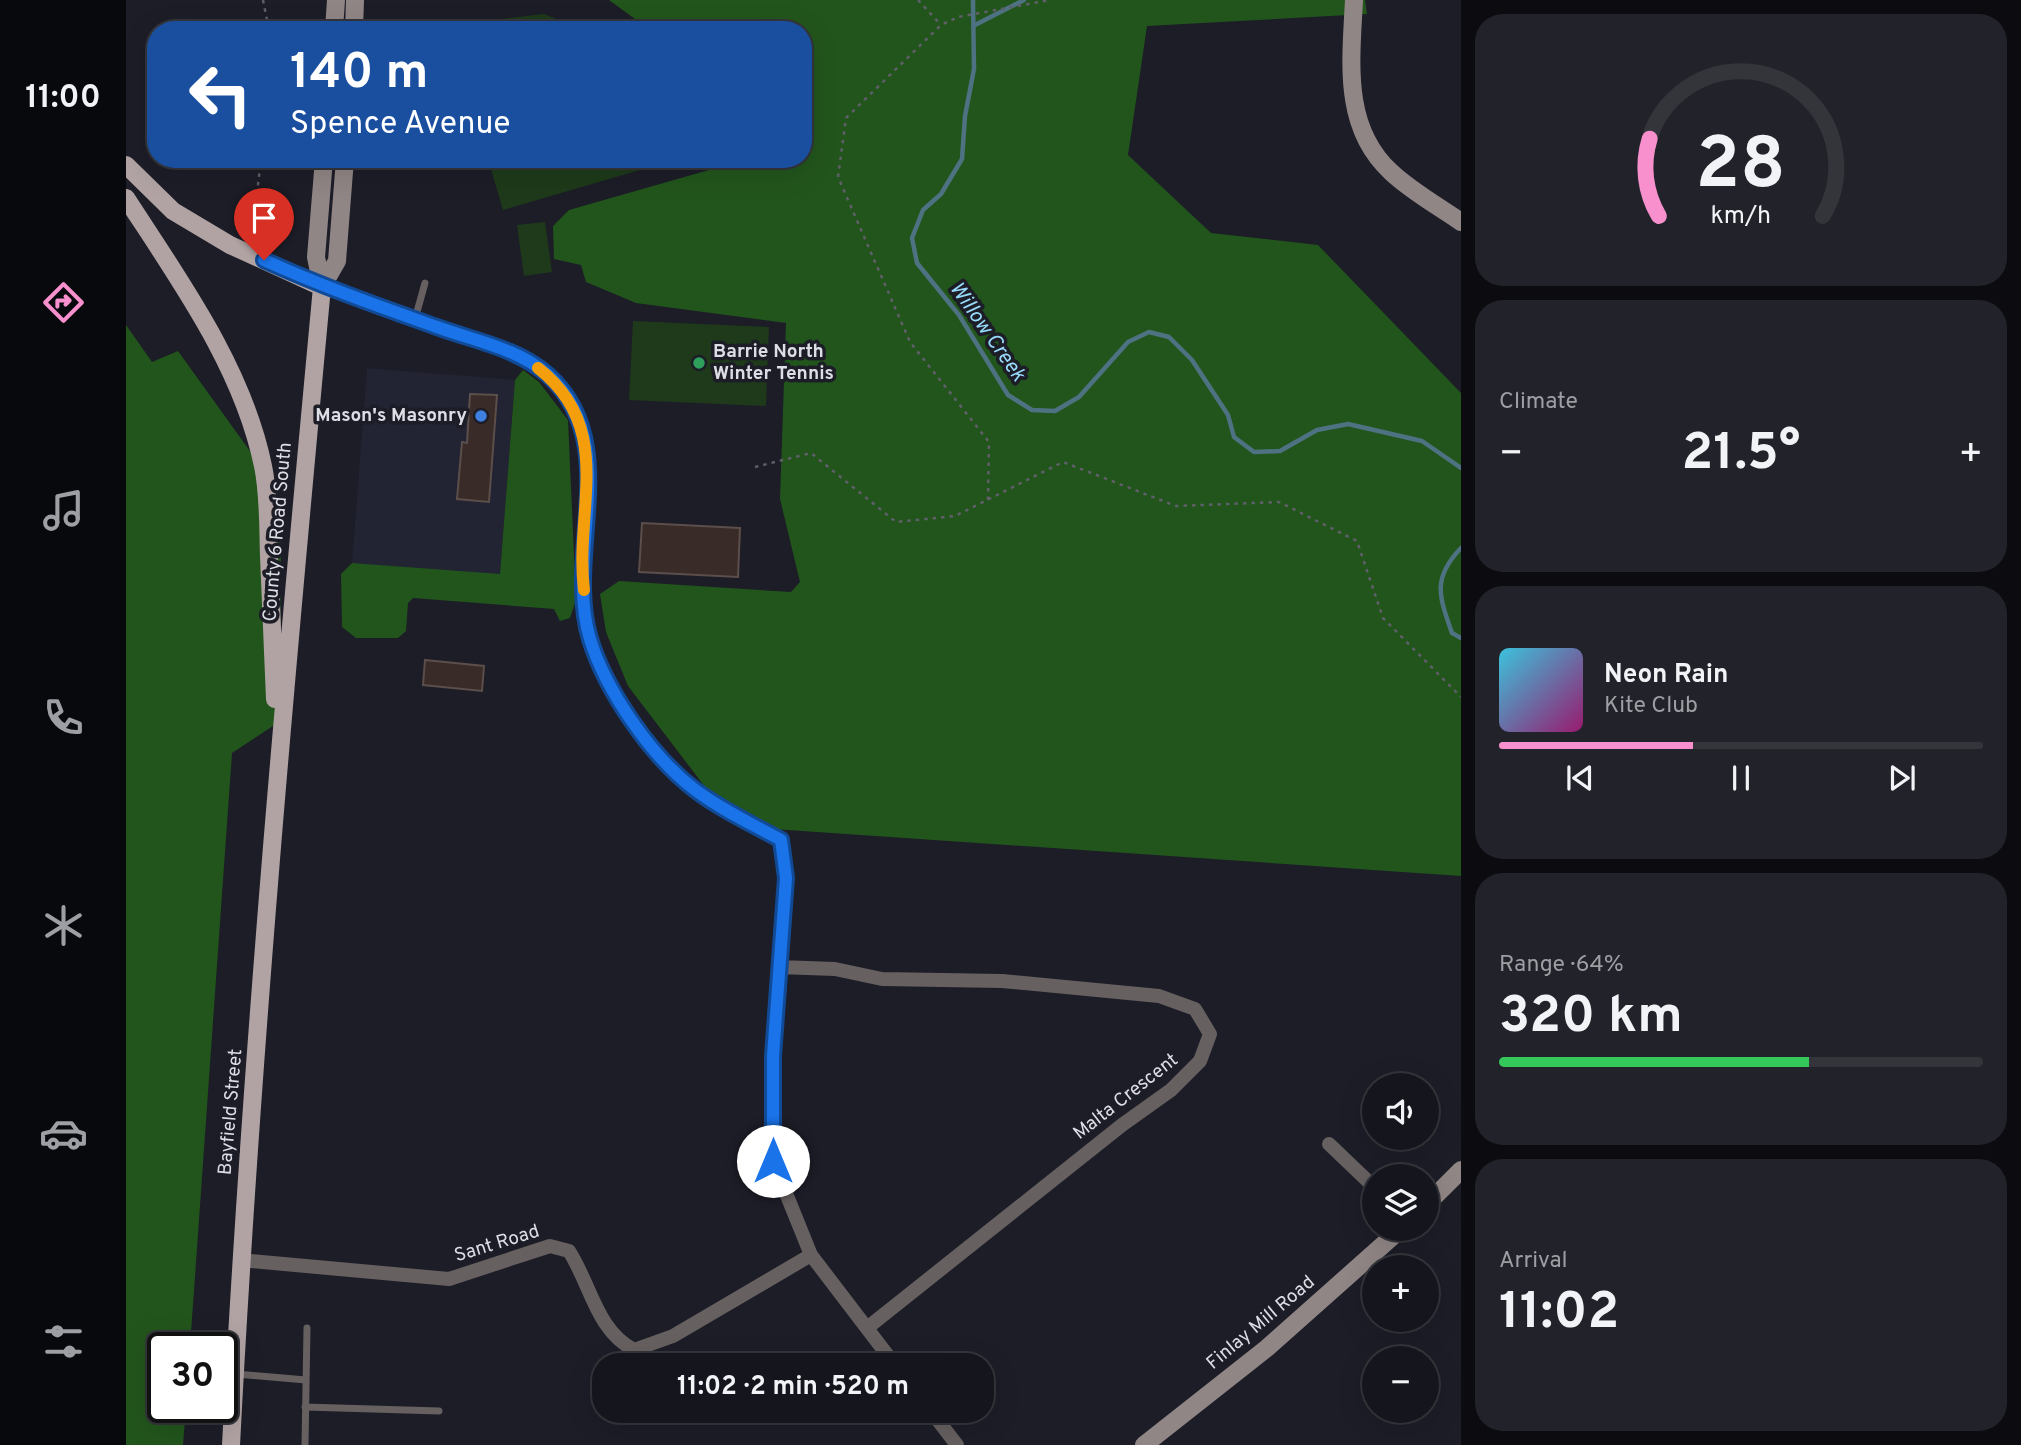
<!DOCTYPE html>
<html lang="en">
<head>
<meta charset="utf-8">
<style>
	body { margin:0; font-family:Overpass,sans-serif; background:#22232a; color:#f1f3f6; height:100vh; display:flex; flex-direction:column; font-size:26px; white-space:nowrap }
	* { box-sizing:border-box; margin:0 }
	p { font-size:23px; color:#9d9fa4 }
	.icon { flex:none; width:38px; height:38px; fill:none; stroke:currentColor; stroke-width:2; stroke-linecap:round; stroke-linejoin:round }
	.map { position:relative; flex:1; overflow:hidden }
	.panel { display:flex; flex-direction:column; gap:14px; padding:14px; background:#0c0c10; width:560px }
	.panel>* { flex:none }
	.guide { position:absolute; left:21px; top:21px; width:665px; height:147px; border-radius:28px; box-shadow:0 7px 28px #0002,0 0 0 2px #34353b; background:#1a4fa0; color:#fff; overflow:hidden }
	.tools { position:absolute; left:1236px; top:1073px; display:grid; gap:14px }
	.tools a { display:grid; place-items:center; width:77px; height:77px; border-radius:50%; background:#15161d; box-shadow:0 7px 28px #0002,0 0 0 2px #34353b; font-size:35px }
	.speed { position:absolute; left:21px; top:1332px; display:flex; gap:14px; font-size:35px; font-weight:700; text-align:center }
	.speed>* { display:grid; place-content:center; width:91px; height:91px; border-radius:50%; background:#15161d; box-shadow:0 7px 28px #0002,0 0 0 2px #34353b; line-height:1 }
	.speed .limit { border:4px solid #111; border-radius:10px; background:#fff; color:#111 }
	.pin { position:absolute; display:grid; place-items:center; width:60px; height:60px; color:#fff; margin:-72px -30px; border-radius:50% 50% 50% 0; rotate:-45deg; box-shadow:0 0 7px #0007 }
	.pin .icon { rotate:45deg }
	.me { position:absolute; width:77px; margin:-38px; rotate:0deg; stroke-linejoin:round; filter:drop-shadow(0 0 5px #0008) }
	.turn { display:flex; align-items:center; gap:24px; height:147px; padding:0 28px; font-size:32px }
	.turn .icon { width:91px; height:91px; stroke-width:2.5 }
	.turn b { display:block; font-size:49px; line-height:60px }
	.big { font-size:52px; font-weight:700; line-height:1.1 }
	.panel .card { flex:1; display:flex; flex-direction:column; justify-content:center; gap:10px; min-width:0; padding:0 24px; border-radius:28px; background:#22232a }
	.panel .dial { align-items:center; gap:0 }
	.dial svg { height:182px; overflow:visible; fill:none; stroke:#34353b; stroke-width:7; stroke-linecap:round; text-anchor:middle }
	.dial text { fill:#f1f3f6; stroke:none }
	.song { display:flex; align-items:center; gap:21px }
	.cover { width:84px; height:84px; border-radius:10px; background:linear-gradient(135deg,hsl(190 70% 55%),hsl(320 70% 35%)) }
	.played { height:7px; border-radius:4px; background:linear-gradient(90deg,#f790cd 40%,#34353b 40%) }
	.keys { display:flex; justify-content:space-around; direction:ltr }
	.heat { display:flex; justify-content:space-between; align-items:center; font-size:38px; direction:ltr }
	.charge { height:10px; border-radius:5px; background:linear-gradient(90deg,#34c759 64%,#34353b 0) }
	.trip { position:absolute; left:466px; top:1353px; width:402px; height:70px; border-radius:28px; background:#15161d; box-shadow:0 7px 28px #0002,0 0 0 2px #34353b; font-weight:700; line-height:70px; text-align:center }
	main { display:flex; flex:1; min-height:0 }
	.dock { display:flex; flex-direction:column; width:126px; justify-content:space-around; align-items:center; background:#08090c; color:#9d9fa4 }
	.dock .icon { width:49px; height:49px }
	.dock .on { color:#f790cd }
	.dock b { font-size:32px; color:#f1f3f6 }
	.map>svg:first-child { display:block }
</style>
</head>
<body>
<main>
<nav class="dock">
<b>11:00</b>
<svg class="icon on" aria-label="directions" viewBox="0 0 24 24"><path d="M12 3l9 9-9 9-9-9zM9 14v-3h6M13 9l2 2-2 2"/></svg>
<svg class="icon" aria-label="music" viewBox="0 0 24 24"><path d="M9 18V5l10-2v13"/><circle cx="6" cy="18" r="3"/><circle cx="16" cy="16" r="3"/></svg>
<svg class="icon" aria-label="phone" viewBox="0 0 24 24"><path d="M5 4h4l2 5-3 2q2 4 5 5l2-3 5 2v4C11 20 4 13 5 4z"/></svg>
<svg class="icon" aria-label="climate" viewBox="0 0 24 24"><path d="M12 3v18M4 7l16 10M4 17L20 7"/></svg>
<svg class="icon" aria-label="car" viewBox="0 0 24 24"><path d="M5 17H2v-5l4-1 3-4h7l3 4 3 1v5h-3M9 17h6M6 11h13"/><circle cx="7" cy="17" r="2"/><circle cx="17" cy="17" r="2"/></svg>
<svg class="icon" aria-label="filters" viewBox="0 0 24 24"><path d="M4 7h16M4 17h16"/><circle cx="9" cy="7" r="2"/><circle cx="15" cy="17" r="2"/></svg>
</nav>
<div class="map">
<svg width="1335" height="1445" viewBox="0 0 1335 1445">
	<rect width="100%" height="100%" fill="#1c1d27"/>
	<path fill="#222333" d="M241,368L389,380L374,575L226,563Z"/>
	<path fill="#1e3a1a" d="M418,14L458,30H343L375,19Z
		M362,159H538V163L377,210Z
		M419,222L426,272L398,276L391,225Z
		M507,321L643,327L640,406L503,400Z"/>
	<path fill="#22551c" d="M483,0H1239L1241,14L1021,26L1002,155L1085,233L1192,245L1335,393V876L647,829L579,787L502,686L480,632L474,594L493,581L665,592L674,582L654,499L660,323L510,303L460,282L455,265L428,259L427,226L443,210L583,170L580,159H677V30H524Z
		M0,325L26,362L52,351L149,486L155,548L153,722L106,753L64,1347L37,1348V1407H60L57,1445H0Z
		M397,370L413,382L442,420L450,600L444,618L434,621L428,609L287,598L282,603L280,631L272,638H230L216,627L215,574L226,563L374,574L389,380Z"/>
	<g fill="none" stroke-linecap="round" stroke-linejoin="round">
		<path stroke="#4e7282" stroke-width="4.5" d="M847,0L848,69L839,116L836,159L815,194L797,210L786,238L791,263L833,315L882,395L906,410L929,411L953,397L1002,342L1023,332L1043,337L1066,360L1102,415L1108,437L1128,452L1154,451L1191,430L1222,424L1296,441L1335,468
			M849,25L898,0
			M1335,548C1306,578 1313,596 1326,633L1335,638"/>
	</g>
	<path fill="#392c28" stroke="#5c4e4a" stroke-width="2" d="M344,394L371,395L363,502L331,499L336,442L341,443Z
		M516,523L614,528L612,577L513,572Z
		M299,660L358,666L356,691L297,685Z"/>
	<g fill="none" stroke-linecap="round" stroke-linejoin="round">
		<path stroke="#5e5f68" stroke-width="2.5" stroke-dasharray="3.5 5" stroke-linecap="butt" d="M137,0L143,30
			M792,0L815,25
			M126,236L135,159
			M629,467L685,453L770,522L829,516L937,462L1050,506L1153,502L1231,541L1257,618L1335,697
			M862,500L863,442L784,342L712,177L720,118L815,25L832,17L924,0"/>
		<path stroke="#676060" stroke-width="7" d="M289,319L299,283
			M110,1374L180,1380
			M179,1407L313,1411
			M179,1445L181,1328"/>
		<path stroke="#676060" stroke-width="14" d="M196,287C239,302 283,318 326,333C360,344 395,351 422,375C498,444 438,554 464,639C481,691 524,756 568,789C594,809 626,824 655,840L660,879L647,1056V1161L685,1255L769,1365
			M653,967L709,969L756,979L876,981L1033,996L1069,1009L1084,1034L1074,1061L1045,1090L996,1125L741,1328
			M1203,1144L1248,1187
			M114,1260L323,1279L424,1246L443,1251C465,1285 470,1330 508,1350L547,1336L685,1255
			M804,1410L831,1445"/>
		<path stroke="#918686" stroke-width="18" d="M1228,0C1225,61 1216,127 1265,172C1285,191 1312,206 1335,222
			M208,30L210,0
			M228,30L229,0
			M196,287L211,261L219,159
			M196,287L190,257L198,159
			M1300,1205L1335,1170
			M1018,1445L1141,1348L1276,1228"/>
		<path stroke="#b1a3a3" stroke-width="18" d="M0,165L47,211L104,245L196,287C160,672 125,1058 105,1445
			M0,198C54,281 117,368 137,466C143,495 142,526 143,556C145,603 147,651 149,699"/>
	</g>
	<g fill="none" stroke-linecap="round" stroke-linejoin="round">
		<g stroke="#114b97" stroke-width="18">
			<path id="route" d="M138,260C195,286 252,306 311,327C349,341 391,348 422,375C498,443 438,554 464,639C480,691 525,756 568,789C594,809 626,824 655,840L660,878L647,1056V1161"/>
		</g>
		<use href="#route" stroke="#1a73e8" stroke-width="12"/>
		<path stroke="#f59e0b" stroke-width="12" d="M412,368C490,429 448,509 458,590"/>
	</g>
	<circle fill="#2e9e5b" stroke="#1c1d27" stroke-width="2.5" cx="573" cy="363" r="7"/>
	<circle fill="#3f7fe0" stroke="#1c1d27" stroke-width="2.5" cx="355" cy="416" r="7"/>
	<g text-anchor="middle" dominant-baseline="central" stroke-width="7" stroke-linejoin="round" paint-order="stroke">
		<g font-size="19" font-weight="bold" fill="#dddee5" stroke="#1c1d27" text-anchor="start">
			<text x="587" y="352">Barrie North<tspan x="587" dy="22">Winter Tennis</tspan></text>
			<text x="341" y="416" text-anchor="end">Mason's Masonry</text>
		</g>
		<g font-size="19" fill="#dddee5" stroke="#1c1d27">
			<text transform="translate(152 532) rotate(-85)">County 6 Road South</text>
			<text transform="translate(1000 1097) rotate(-38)">Malta Crescent</text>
			<text transform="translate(105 1112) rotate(-85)">Bayfield Street</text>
			<text transform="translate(371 1244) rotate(-17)">Sant Road</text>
			<text transform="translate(1135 1323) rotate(-40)">Finlay Mill Road</text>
		</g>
		<g font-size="21" font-style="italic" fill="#97daf9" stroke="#1c1d27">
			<text transform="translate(861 332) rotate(55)">Willow Creek</text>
		</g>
	</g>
</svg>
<div class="tools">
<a><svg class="icon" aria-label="sound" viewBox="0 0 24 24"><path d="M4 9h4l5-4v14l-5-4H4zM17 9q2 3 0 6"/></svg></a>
<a><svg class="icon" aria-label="layers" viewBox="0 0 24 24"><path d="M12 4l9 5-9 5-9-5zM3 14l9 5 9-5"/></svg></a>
<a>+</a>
<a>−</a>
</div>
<div class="speed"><div class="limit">30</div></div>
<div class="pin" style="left:138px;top:260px;background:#d93025"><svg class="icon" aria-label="arrive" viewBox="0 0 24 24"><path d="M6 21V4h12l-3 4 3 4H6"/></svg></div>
<svg class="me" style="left:647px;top:1161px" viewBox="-20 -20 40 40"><circle r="19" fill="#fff"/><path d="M0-13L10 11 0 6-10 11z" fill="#1a73e8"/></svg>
<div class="trip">11:02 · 2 min · 520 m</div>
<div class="guide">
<div class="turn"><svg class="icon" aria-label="left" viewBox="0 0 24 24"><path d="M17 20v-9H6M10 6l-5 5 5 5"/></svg><div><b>140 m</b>Spence Avenue</div></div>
</div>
</div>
<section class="panel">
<div class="card dial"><svg viewBox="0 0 100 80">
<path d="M14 69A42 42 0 1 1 86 69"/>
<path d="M14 69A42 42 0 0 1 10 35" stroke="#f790cd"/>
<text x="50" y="56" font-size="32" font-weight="700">28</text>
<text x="50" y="72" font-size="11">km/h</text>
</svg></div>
<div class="card"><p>Climate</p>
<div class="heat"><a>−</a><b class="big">21.5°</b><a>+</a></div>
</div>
<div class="card">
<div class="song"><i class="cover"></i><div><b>Neon Rain</b><p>Kite Club</p></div></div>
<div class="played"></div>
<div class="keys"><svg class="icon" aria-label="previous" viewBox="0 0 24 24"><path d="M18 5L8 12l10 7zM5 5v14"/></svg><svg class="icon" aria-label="pause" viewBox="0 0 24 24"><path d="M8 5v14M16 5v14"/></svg><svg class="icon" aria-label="next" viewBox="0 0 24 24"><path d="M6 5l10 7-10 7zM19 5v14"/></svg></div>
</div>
<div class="card"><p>Range · 64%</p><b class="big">320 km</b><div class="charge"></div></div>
<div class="card"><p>Arrival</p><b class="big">11:02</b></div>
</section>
</main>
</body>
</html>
